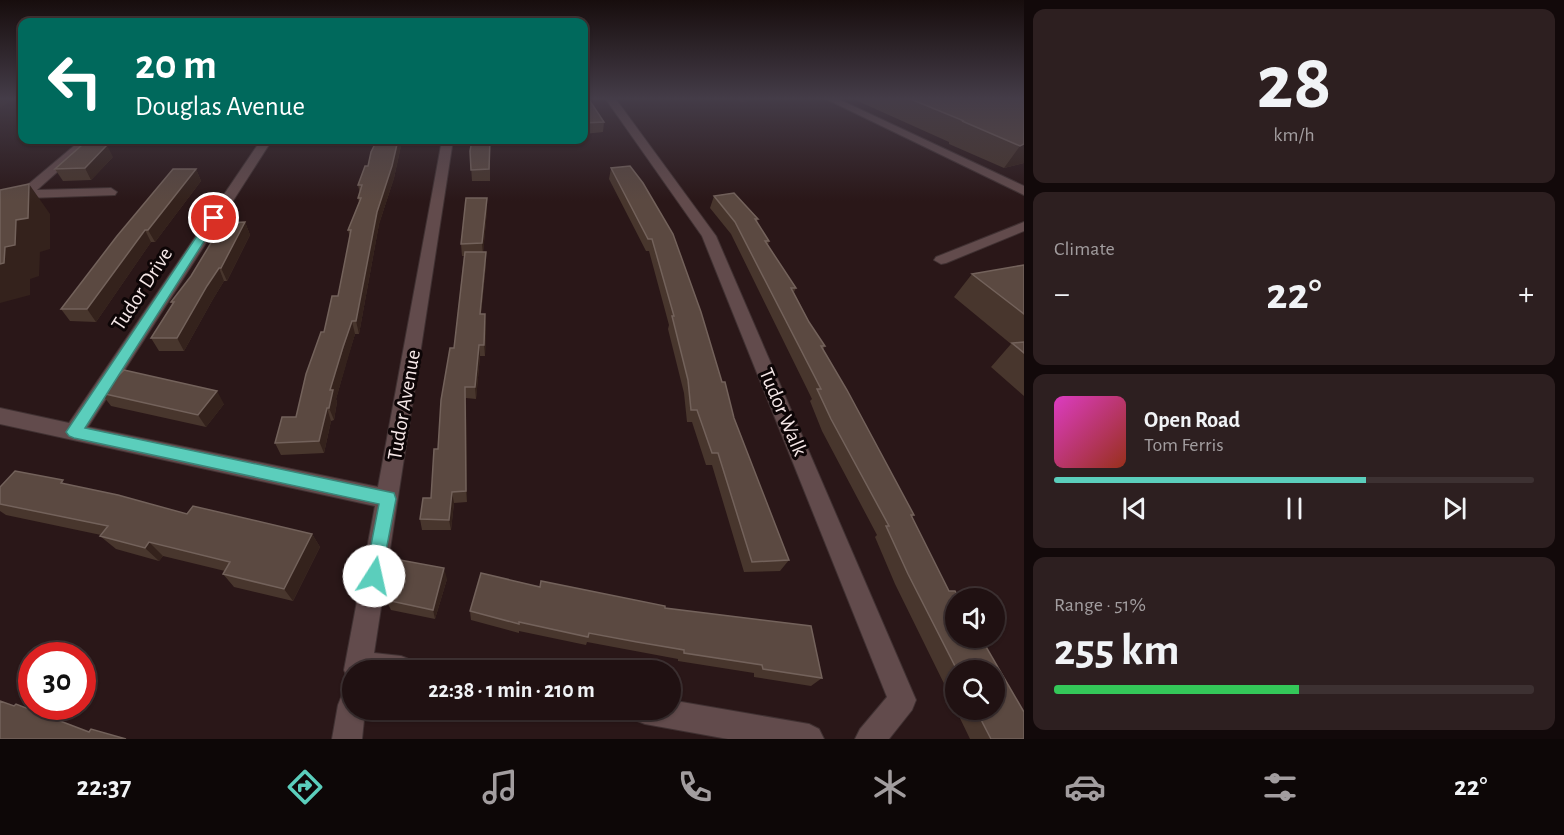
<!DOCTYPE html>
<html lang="en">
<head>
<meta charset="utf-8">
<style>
	body { margin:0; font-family:"Alegreya Sans",sans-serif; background:#2d1f20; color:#f1f3f6; height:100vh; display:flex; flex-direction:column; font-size:22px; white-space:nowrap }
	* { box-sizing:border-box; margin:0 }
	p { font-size:20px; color:#a29d9f }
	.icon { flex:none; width:33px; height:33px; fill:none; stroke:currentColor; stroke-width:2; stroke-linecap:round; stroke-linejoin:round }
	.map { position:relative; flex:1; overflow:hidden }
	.panel { display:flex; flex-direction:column; gap:9px; padding:9px; background:#12090a; width:540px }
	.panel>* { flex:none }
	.top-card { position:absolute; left:18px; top:18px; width:570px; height:126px; border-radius:12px; box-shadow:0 2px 4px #0004,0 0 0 2px #3d3132; background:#00695c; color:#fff; overflow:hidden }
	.fabs { position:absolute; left:945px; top:588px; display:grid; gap:12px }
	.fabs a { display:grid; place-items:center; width:60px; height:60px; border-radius:50%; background:#201112; box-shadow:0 2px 4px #0004,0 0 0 2px #3d3132; font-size:30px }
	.speed { position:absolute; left:18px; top:642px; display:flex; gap:12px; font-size:30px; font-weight:700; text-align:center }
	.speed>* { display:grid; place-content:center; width:78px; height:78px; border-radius:50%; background:#201112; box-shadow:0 2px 4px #0004,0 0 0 2px #3d3132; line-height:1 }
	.speed .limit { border:9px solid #d22; background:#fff; color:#111 }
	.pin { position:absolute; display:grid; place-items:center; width:51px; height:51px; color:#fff; margin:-26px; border:3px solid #fff; border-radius:50%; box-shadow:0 2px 6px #0007 }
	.me { position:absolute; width:66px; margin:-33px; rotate:10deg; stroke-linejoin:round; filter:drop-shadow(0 0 4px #0008) }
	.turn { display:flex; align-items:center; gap:21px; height:126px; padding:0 18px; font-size:27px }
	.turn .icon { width:78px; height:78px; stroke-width:2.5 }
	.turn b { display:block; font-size:42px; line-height:51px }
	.big { font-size:45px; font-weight:600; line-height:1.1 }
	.panel .tile { flex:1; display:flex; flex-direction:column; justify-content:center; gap:9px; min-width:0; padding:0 21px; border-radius:12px; background:#2d1f20 }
	.panel .dial { align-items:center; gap:0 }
	.dial b { font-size:78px; line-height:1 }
	.song { display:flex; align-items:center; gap:18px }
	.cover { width:72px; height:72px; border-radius:9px; background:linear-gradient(135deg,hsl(310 70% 55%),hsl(10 70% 35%)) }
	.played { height:6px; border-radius:3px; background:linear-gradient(90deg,#5bcebc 65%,#3d3132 65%) }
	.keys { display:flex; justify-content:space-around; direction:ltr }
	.heat { display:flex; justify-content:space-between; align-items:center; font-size:33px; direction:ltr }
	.charge { height:9px; border-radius:4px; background:linear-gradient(90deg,#34c759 51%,#3d3132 0) }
	.trip { position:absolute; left:342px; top:660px; width:339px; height:60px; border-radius:30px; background:#201112; box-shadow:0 2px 4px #0004,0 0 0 2px #3d3132; font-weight:600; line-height:60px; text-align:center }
	.tabs { display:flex; height:96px; justify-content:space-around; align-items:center; background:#0d0707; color:#a29d9f }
	.tabs .icon { width:42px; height:42px }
	.tabs .selected { color:#5bcebc }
	.tabs b { font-size:27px; color:#f1f3f6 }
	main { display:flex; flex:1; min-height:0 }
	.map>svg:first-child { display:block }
</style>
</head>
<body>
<main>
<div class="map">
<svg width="1024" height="739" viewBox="0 0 1024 739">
	<rect width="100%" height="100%" fill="#2a1718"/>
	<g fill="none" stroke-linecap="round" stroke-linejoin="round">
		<g stroke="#403132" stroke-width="2">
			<path id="minor" d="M605,98H615L716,236L916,700L912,710L889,739H855L860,729L887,697L702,236Z
				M824,98H836L1024,186V195Z
				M81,140H93L37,190L111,188L117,192L115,195L28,198L5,218L0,219V208Z
				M261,140H272L88,427L378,487L442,140H453L374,653L401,656L411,660L414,670H352V681L348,680L344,670L375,506L0,424V408L69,423Z
				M1024,222V231L946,263L941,264L934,260L936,257Z
				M352,691V710H365L362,739H332L338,705L342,695Z
				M670,700L809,724L819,729L824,739H728L645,724L635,720L631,710H670Z"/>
		</g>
		<use href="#minor" fill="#624b4c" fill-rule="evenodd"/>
	</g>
	<path fill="#48362d" d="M584,98L604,122L603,132L584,134Z
		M733,98H765L742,102Z
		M851,98H1024V163L1004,168L949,144V142Z
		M377,140H407L406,141H402L394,178L379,224L359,334H355L347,360L336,399L337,402L334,420L331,421L324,453L281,455L275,443L296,417L324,332L338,296L350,238L348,230L359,202L358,198L360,194L358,185L368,166Z
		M490,140V181H472L470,151Z
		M113,157L91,180L63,181L55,169Z
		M630,166L722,382L734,418L789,560L780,571L744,572L712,465H706L692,422H687L684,393L668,329L669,325L649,251H646L609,179L611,168Z
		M196,169L201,181L155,242H151L96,322L70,321L61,309Z
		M734,193L758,219L757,222L769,241L768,245L796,288L794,292L809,322L825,346L823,350L847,390L914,515L912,517L949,591H955L959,598H956V638H981L1024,712V739H970L956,710H994V670H956V708L895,584L875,537L877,535L822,431L810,401L812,399L731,234L710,208L714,196Z
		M487,210L483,252H486V264L481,314L486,325L485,356H480L476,399L466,398L467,502L454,503L451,530H422L420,519L431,498L438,449L454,348L464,256H462L461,244Z
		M245,222L250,235L227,281H224L213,299L184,351H159L151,338L172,304L171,302Z
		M1024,265V396L991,367L1011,344L954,297L972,274Z
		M101,393L224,404L206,427L111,406Z
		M67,484L187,514L312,534L320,547L293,601L234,587L223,574L225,571L163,556L159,561L116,549L100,536L101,535L6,515L0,511V487Z
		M447,579L435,619L391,610L386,600Z
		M540,587L665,608L822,678L811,686L754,677V673L678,661V659L587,642L586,645L519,631V633L471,620L470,611Z"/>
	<path fill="#34221c" d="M0,98H16L0,108Z
		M743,98H765L742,102Z
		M398,140H402V141L394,178L379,224L359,334L356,321L377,212Z
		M1024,144V163L1004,168L1020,146Z
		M107,145L113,157L91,180L85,168Z
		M196,169L201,181L155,242L148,230Z
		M29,184L50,214V249L40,252L39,276L30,279V295L0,303V264L5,247Z
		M487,198V210L483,256L482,243Z
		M245,222L250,235L227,281L221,268Z
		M145,230L151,242L96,322L87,309Z
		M486,252V264L480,326V314Z
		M219,268L224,281L213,299L184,351L177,338L207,286Z
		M485,314L486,325L485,356L484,345Z
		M352,321L355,334L336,399L337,402L334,420L329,408L330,390Z
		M479,345L480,356L476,399L475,387Z
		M465,387L466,398L467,502L466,491Z
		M217,391L224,404L206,427L198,415Z
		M327,408L331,421L324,453L319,441Z
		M452,492L454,503L451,530L449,520Z
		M312,534L320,547L293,601L284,589Z
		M149,542L163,556L159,561L145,548Z
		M444,568L447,579L435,619L433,610Z"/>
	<path fill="#5b4941" stroke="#73625b" stroke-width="1.5" d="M584,98H588L604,122L584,123Z
		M908,98H1024V144L1020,146L962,121H964Z
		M377,140H398L392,166L377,212L356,321H352L343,347L330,390H333L329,408H327L319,441L275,443L282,417H296L306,374L321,332H324L332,296H338L351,230H348L361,198H358L362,185H358L365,166H368L371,152Z
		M472,140H490L489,169L471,170L470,151Z
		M82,145H107L85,168L55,169Z
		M630,166L643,183L673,234L701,312L722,382H725L734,418L789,560L752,562L718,453H712L697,410H691L688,380L672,316H674L652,239H648L611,168Z
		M173,169H196L148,230H145L87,309H61L117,236Z
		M29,184L28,218L16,220L15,245L5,247L4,263L0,264V190Z
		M734,193L758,219H755L769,241H765L796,288H791L809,322L825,346H821L847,390L914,515H911L949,591H955L959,598H956V638H981L1024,712V739H991L976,710H994V670H957L908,574L886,526H889L831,419L817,389H821L735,222L714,196Z
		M466,198H487L482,243L461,244Z
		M245,222L221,268H219L207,286L177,338H151L174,302H171L191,276L223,223Z
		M465,252H486L480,314H485L484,345H479L475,387H465L466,491L452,492L449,520L420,519L423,498H431L434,449H438L441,400L450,348H454Z
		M1024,265V314L972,274Z
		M1024,342V353L1012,343Z
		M124,370L217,391L198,415L101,393Z
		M15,471L63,480L61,483L118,495L187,514L193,506L312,534L284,589L223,574L230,562L149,542L145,548L100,536L108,526L0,504V487Z
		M400,560L444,568L433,610L386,600Z
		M481,573L540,587L541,581L665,606V608L811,626L822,678L763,669L762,665L684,653V650L637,642L589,633L588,637L519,622V624L470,611Z
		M0,701L14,706L16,704L89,732L91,729L126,739H0Z"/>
	<linearGradient id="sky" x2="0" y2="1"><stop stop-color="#170d0d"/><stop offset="0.49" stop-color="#443c48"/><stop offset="1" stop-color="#443c48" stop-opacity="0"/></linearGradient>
	<rect width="1024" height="201" fill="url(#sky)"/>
	<path fill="#5bcebc" stroke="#3b867a" stroke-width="1.5" d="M214,215L219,218L85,428L394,493L396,499L380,582L374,585L367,582L365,576L379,504L74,438L69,436L66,432L209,218Z"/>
	<g text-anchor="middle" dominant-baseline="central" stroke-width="6" stroke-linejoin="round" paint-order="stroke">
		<g font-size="21" fill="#f6e8e8" stroke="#0d0506">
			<text transform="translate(142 289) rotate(-57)">Tudor Drive</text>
			<text transform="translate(404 405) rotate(-80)">Tudor Avenue</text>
			<text transform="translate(783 412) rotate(67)">Tudor Walk</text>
		</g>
	</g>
</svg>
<div class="fabs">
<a><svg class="icon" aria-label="sound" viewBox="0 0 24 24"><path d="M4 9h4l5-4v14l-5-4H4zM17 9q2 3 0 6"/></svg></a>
<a><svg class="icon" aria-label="search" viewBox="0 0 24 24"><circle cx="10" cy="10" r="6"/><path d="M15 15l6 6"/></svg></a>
</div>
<div class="speed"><div class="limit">30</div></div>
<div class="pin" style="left:214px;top:218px;background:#d93025"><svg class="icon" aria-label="arrive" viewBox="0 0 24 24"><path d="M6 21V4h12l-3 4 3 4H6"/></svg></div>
<svg class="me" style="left:374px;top:576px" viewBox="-20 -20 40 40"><circle r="19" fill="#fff"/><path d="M0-13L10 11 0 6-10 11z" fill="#5bcebc"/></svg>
<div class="trip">22:38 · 1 min · 210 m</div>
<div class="top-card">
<div class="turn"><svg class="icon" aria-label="left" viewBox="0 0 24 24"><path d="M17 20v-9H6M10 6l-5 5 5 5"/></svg><div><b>20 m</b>Douglas Avenue</div></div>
</div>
</div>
<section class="panel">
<div class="tile dial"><b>28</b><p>km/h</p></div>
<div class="tile"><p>Climate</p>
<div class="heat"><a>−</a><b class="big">22°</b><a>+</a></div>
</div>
<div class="tile">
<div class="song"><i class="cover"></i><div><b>Open Road</b><p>Tom Ferris</p></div></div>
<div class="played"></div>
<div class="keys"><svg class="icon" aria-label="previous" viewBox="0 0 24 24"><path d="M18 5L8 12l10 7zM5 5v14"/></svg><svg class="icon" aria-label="pause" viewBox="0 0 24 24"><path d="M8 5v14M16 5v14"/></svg><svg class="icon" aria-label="next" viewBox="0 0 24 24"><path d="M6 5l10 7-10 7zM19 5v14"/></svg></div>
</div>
<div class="tile"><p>Range · 51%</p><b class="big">255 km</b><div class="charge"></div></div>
</section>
</main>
<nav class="tabs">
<b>22:37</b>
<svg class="icon selected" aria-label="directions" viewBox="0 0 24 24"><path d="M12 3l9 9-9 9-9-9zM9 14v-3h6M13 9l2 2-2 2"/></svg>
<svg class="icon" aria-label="music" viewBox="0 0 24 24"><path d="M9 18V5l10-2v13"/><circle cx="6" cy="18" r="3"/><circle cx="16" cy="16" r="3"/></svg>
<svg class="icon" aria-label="phone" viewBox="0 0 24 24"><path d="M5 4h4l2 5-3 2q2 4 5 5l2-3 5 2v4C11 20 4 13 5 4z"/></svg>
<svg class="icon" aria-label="climate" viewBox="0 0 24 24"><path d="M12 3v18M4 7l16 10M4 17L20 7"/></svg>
<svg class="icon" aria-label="car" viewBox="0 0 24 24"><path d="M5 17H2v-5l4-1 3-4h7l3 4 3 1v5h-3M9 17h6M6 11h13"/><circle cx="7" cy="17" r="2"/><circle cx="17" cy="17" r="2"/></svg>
<svg class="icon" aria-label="filters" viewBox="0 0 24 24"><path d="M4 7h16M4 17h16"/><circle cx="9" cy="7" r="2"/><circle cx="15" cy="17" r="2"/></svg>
<b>22°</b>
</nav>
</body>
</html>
